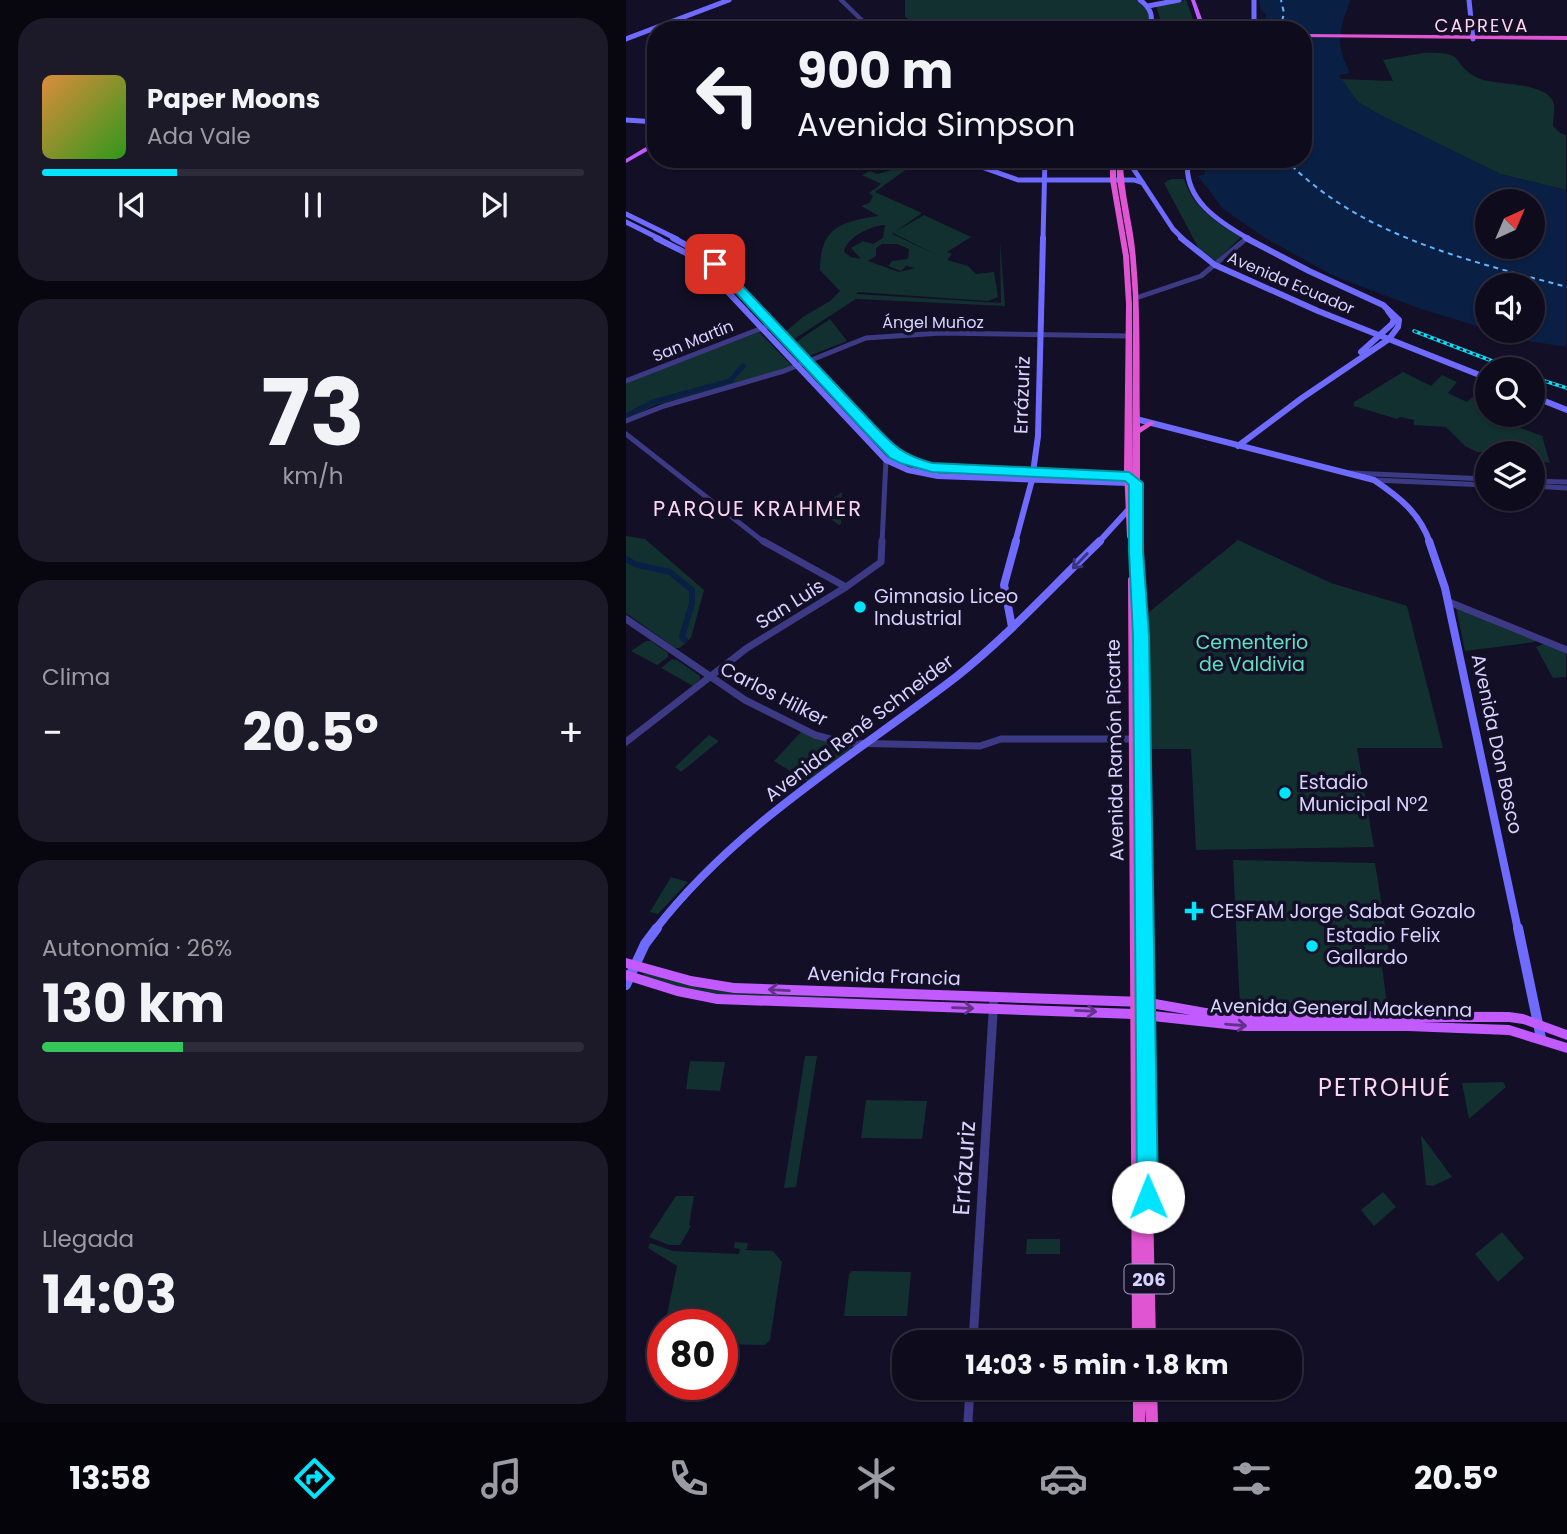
<!DOCTYPE html>
<html lang="es">
<head>
<meta charset="utf-8">
<style>
	body { margin:0; font-family:Poppins,sans-serif; background:#1c1929; color:#f1f3f6; height:100vh; display:flex; flex-direction:column; font-size:26px; white-space:nowrap }
	* { box-sizing:border-box; margin:0 }
	p { font-size:23px; color:#9b9ba3 }
	.icon { flex:none; width:38px; height:38px; fill:none; stroke:currentColor; stroke-width:2; stroke-linecap:round; stroke-linejoin:round }
	.map { position:relative; flex:1; overflow:hidden }
	.panel { display:flex; flex-direction:column; gap:18px; padding:18px; background:#08060f; width:626px }
	.panel>* { flex:none }
	.banner { position:absolute; left:21px; top:21px; width:665px; height:147px; border-radius:28px; box-shadow:0 2px 5px #0004,0 0 0 2px #2e2b3b; background:#0e0b1c; color:#f1f3f6; overflow:hidden }
	.needle { width:46px; rotate:44deg }
	.controls { position:absolute; left:849px; top:189px; display:grid; gap:14px }
	.controls a { display:grid; place-items:center; width:70px; height:70px; border-radius:50%; background:#0e0b1c; box-shadow:0 2px 5px #0004,0 0 0 2px #2e2b3b; font-size:35px }
	.speed { position:absolute; left:21px; top:1309px; display:flex; gap:14px; font-size:35px; font-weight:700; text-align:center }
	.speed>* { display:grid; place-content:center; width:91px; height:91px; border-radius:50%; background:#0e0b1c; box-shadow:0 2px 5px #0004,0 0 0 2px #2e2b3b; line-height:1 }
	.speed .limit { border:10px solid #d22; background:#fff; color:#111 }
	.pin { position:absolute; display:grid; place-items:center; width:60px; height:60px; color:#fff; margin:-30px; border-radius:14px; box-shadow:0 4px 10px #0006 }
	.me { position:absolute; width:77px; margin:-38px; rotate:359deg; stroke-linejoin:round; filter:drop-shadow(0 0 5px #0008) }
	.turn { display:flex; align-items:center; gap:24px; height:147px; padding:0 35px; font-size:32px }
	.turn .icon { width:91px; height:91px; stroke-width:2.5 }
	.turn b { display:block; font-size:49px; line-height:60px }
	.big { font-size:52px; font-weight:700; line-height:1.1 }
	.panel .tile { flex:1; display:flex; flex-direction:column; justify-content:center; gap:10px; min-width:0; padding:0 24px; border-radius:28px; background:#1c1929 }
	.panel .dial { align-items:center; gap:0 }
	.dial b { font-size:91px; line-height:1 }
	.song { display:flex; align-items:center; gap:21px }
	.cover { width:84px; height:84px; border-radius:10px; background:linear-gradient(135deg,hsl(30 70% 55%),hsl(110 70% 35%)) }
	.played { height:7px; border-radius:4px; background:linear-gradient(90deg,#00e5ff 25%,#2e2b3b 25%) }
	.keys { display:flex; justify-content:space-around; direction:ltr }
	.heat { display:flex; justify-content:space-between; align-items:center; font-size:38px; direction:ltr }
	.charge { height:10px; border-radius:5px; background:linear-gradient(90deg,#34c759 26%,#2e2b3b 0) }
	.trip { position:absolute; left:266px; top:1330px; width:410px; height:70px; border-radius:28px; background:#0e0b1c; box-shadow:0 2px 5px #0004,0 0 0 2px #2e2b3b; font-weight:700; line-height:70px; text-align:center }
	.dock { display:flex; height:112px; justify-content:space-around; align-items:center; background:#06040b; color:#9b9ba3 }
	.dock .icon { width:49px; height:49px }
	.dock .on { color:#00e5ff }
	.dock b { font-size:32px; color:#f1f3f6 }
	main { display:flex; flex:1; min-height:0 }
	.map>svg:first-child { display:block }
</style>
</head>
<body>
<main>
<section class="panel">
<div class="tile">
<div class="song"><i class="cover"></i><div><b>Paper Moons</b><p>Ada Vale</p></div></div>
<div class="played"></div>
<div class="keys"><svg class="icon" aria-label="previous" viewBox="0 0 24 24"><path d="M18 5L8 12l10 7zM5 5v14"/></svg><svg class="icon" aria-label="pause" viewBox="0 0 24 24"><path d="M8 5v14M16 5v14"/></svg><svg class="icon" aria-label="next" viewBox="0 0 24 24"><path d="M6 5l10 7-10 7zM19 5v14"/></svg></div>
</div>
<div class="tile dial"><b>73</b><p>km/h</p></div>
<div class="tile"><p>Clima</p>
<div class="heat"><a>−</a><b class="big">20.5°</b><a>+</a></div>
</div>
<div class="tile"><p>Autonomía · 26%</p><b class="big">130 km</b><div class="charge"></div></div>
<div class="tile"><p>Llegada</p><b class="big">14:03</b></div>
</section>
<div class="map">
<svg width="941" height="1422" viewBox="0 0 941 1422">
	<rect width="100%" height="100%" fill="#130f26"/>
	<path fill="#12302f" fill-rule="evenodd" d="M279,0H510L525,14L522,30H304L279,17Z
		M560,0L571,30H533L534,19L530,5Z
		M797,53C844,51 822,63 852,78C868,86 922,81 928,104C929,110 927,119 927,126L934,133L940,135V190L874,174L754,115L732,102L713,79L767,81L757,60Z
		M273,159H285L289,163L249,192L296,213L266,234L311,255L267,233L298,215L345,237L321,252L326,254L321,260L342,266L350,274L368,272L372,297L362,301L232,292L230,294L375,303L374,241L379,306L230,299L165,341L158,333L177,317L204,301L214,291L194,270C194,228 215,221 253,216L235,206L243,203L247,196L243,193L255,184L236,175L244,171L251,174L273,168L275,162ZM259,225L257,238L247,244L237,241L225,248L235,259L225,257L218,252C221,237 244,226 259,225ZM256,244H271L283,249L282,259L266,261L262,266L275,271L280,266L289,268L273,272L242,261L250,256V248Z
		M545,179H558C567,208 590,222 615,237L590,261L573,249L538,183Z
		M204,319L221,341L183,356L170,342Z
		M133,332L167,367L29,405L0,420V383Z
		M777,372L805,386L816,375L831,382L822,393L841,402L846,397L861,403V415H873L874,420L916,436L924,463L907,460L906,453L851,452L839,446L820,427L788,425V420L774,417L771,419L728,406V402Z
		M216,492L215,524L213,525L192,509Z
		M0,536L19,539L78,590L65,638L54,648H49L0,613Z
		M612,540L705,583L781,606L817,748H731L748,847L570,850L565,749H524L520,678L523,612Z
		M830,607L909,639V642L839,651Z
		M20,641H25L42,653V657L31,665L5,651Z
		M921,643L940,651V677L927,678L910,647Z
		M46,659L51,660L74,676V679L67,686L35,668Z
		M175,732L209,745H224L226,752L184,783L148,761Z
		M83,735L93,741L55,772L49,767Z
		M607,860L749,863L764,958L755,959L762,1012L614,1009Z
		M45,877L62,882L32,914L24,912Z
		M18,973L78,989L243,999L97,996L75,993L17,977Z
		M179,1056H191L170,1187L158,1188Z
		M64,1061L99,1062L94,1091L60,1089Z
		M877,1082L880,1087L843,1119L836,1083Z
		M240,1100L301,1101L296,1139L235,1138Z
		M795,1135L826,1177L807,1186L800,1185Z
		M757,1192L770,1207L748,1226L735,1210Z
		M50,1196H68L63,1225L65,1226L54,1245H43L23,1237Z
		M876,1232L898,1258L872,1282L849,1254Z
		M401,1239H434V1254H400Z
		M109,1242L122,1243L121,1249L118,1250L147,1251L156,1262L144,1340L139,1345L96,1344V1325H39L51,1266L22,1248L24,1243L47,1251L113,1254L114,1249L108,1248Z
		M226,1271L285,1272L281,1316H218L223,1274Z"/>
	<path fill="#0a1f44" fill-rule="evenodd" d="M633,0H724C714,31 708,42 724,73L713,75L732,102L754,115L874,174L940,190V347L890,339L865,331H906V285H861V329L792,308L708,276L641,239L597,209L572,176L579,174L578,159H677V30H636L640,15L635,10ZM861,201H906V247H861Z"/>
	<g fill="none" stroke-linecap="round" stroke-linejoin="round">
		<path stroke="#0a1f44" stroke-width="5" d="M0,416L27,402L104,381L117,366"/>
		<path stroke="#0a1f44" stroke-width="6" d="M0,559L9,564
			M12,565L44,572L66,590V603L56,637L59,640"/>
		<path stroke="#62b6ff" stroke-width="2" stroke-dasharray="5 4.5" stroke-linecap="butt" d="M654,30L658,13L655,0
			M659,159C733,236 841,260 941,287"/>
		<path stroke="#3d3a85" stroke-width="4.5" d="M215,0L246,30
			M619,239L622,237"/>
		<path stroke="#3d3a85" stroke-width="5" d="M510,298L575,276L621,238
			M0,381L144,325
			M0,421L38,406L158,371L240,338L315,333L504,336
			M0,434L139,543
			M725,473L861,479
			M748,480L861,485
			M906,481L941,482
			M906,486L941,488
			M256,543L260,460L269,455"/>
		<path stroke="#3d3a85" stroke-width="7" d="M137,541L220,587
			M823,602L941,650
			M0,619L119,700L189,735L219,743L354,746L375,739H509
			M0,742L121,648L220,587L255,562L256,541"/>
		<path stroke="#3d3a85" stroke-width="9" d="M347,1342L368,997
			M342,1422L344,1388"/>
		<path stroke="#6f6bff" stroke-width="5" d="M514,0C526,9 527,16 524,30
			M628,0V30
			M843,0L847,39
			M522,6L553,0
			M0,39L103,0
			M0,120L30,122
			M333,159L392,180H508L517,183
			M501,159L547,229L557,239
			M562,159C556,199 593,222 623,239
			M0,214L51,239
			M0,222L34,239
			M417,239L419,159"/>
		<path stroke="#6f6bff" stroke-width="6" d="M30,238L70,258L260,460L282,470L312,476L502,483
			M47,238L84,258L144,325L274,458L306,468L503,476
			M555,238L589,265L692,311L861,378
			M735,352L766,324L768,319L762,311
			M906,396L941,410
			M510,419L748,480C773,497 794,513 804,543
			M612,446L676,398L763,339L772,327L773,320L757,305L683,271L620,238
			M389,543L406,480L412,436L417,238
			M472,543L503,509"/>
		<path stroke="#6f6bff" stroke-width="8" d="M803,541L819,588L892,930
			M386,627L378,585L390,541
			M29,930C110,825 227,756 330,677C382,636 426,587 474,541"/>
		<path stroke="#6f6bff" stroke-width="10" d="M892,928L915,1038
			M0,985L19,944L31,928"/>
		<path fill="#c25bff" fill-rule="evenodd" d="M565,0H569L580,30H575Z
			M30,141V146L0,163V159Z
			M0,958L65,976L108,983L518,997L580,1008L623,1011L883,1012L897,1014L941,1030V1040L897,1024L883,1022H795L883,1025L941,1043V1053L883,1035L782,1031H619L508,1019L91,1004L51,996L0,980V970L51,986L91,994L508,1009L565,1015L518,1007L108,993L65,986L0,968Z"/>
		<path fill="#e055d1" fill-rule="evenodd" d="M578,28L581,30H576Z
			M677,34L941,36V40L677,37Z
			M484,159H490V180L503,256L506,304V481L507,298L504,256L491,180V159H497C497,194 508,226 510,260C515,315 513,371 514,427L525,421L529,423L514,433V537L519,626L523,1022L530,1342H506L502,579L503,577H508L506,539H502L501,537L498,469L500,304L497,256L484,180Z
			M507,1388H531L532,1422H520L519,1409V1422H507Z"/>
		<g stroke="#00e5ff" stroke-width="3.5">
			<path id="rail" d="M788,331L887,369
				M906,377L941,388"/>
		</g>
		<use href="#rail" stroke="#130f26" stroke-width="2" stroke-dasharray="3.5" stroke-linecap="butt"/>
	</g>
	<defs><path id="oneway-shaft" d="M-6 0H5M1.5-3L5.5 0L1.5 3" fill="none" stroke-width="1.6" stroke-linecap="round" stroke-linejoin="round" transform="scale(1.75)"/></defs>
	<use stroke="#38347d" href="#oneway-shaft" transform="translate(454 561) rotate(134)"/>
	<g stroke="#623188">
		<use href="#oneway-shaft" transform="translate(153 990) rotate(-177)"/>
		<use href="#oneway-shaft" transform="translate(337 1008) rotate(2)"/>
		<use href="#oneway-shaft" transform="translate(460 1011) rotate(3)"/>
		<use href="#oneway-shaft" transform="translate(610 1025) rotate(5)"/>
	</g>
	<path fill="#00e5ff" stroke="#0095a6" stroke-width="2" d="M85,261H93L249,426C269,447 277,455 306,463L503,472L517,483V551L523,636L532,1197L529,1204L522,1207L514,1204L511,1197L507,636L503,551V485L499,481L306,472L274,463L264,458L239,432L85,266Z"/>
	<g fill="#00e5ff" stroke="#130f26" stroke-width="2.5">
		<circle cx="234" cy="607" r="7"/>
		<circle cx="659" cy="793" r="7"/>
		<path d="M564.5 900.5h7v7h7v7h-7v7h-7v-7h-7v-7h7z"/>
		<circle cx="686" cy="946" r="7"/>
	</g>
	<g text-anchor="middle" dominant-baseline="central" stroke-width="7" stroke-linejoin="round" paint-order="stroke">
		<g font-size="16" fill="#d9d4ff" stroke="#130f26">
			<text transform="translate(665 283) rotate(23)">Avenida Ecuador</text>
			<text x="307" y="322">Ángel Muñoz</text>
			<text transform="translate(67 341) rotate(-22)">San Martín</text>
		</g>
		<g font-size="18" letter-spacing="2" fill="#ffd6f0" stroke="#130f26">
			<text x="856" y="25">CAPREVA</text>
		</g>
		<rect fill="#130f26" stroke="#9e99be" stroke-width="2" x="498.5" y="1264.5" width="49" height="29" rx="5"/>
		<g font-size="18" font-weight="bold" fill="#d9d4ff">
			<text x="523" y="1279">206</text>
		</g>
		<g font-size="19" fill="#d9d4ff" stroke="#130f26">
			<text transform="translate(396 395) rotate(-88)">Errázuriz</text>
			<text transform="translate(164 604) rotate(-32)">San Luis</text>
			<text transform="translate(148 694) rotate(27)">Carlos Hilker</text>
			<text transform="translate(233 728) rotate(-37)">Avenida René Schneider</text>
			<text transform="translate(871 744) rotate(78)">Avenida Don Bosco</text>
			<text transform="translate(489 750) rotate(-91)">Avenida Ramón Picarte</text>
			<text transform="translate(258 976) rotate(2)">Avenida Francia</text>
			<text transform="translate(715 1008) rotate(1)">Avenida General Mackenna</text>
		</g>
		<g font-size="19" fill="#d9d4ff" stroke="#130f26" text-anchor="start">
			<text x="248" y="596">Gimnasio Liceo<tspan x="248" dy="22">Industrial</tspan></text>
			<text x="673" y="782">Estadio<tspan x="673" dy="22">Municipal N°2</tspan></text>
			<text x="584" y="911">CESFAM Jorge Sabat Gozalo</text>
			<text x="700" y="935">Estadio Felix<tspan x="700" dy="22">Gallardo</tspan></text>
		</g>
		<g font-size="19" fill="#5fe0c0" stroke="#130f26">
			<text x="626" y="642">Cementerio<tspan x="626" dy="22">de Valdivia</tspan></text>
		</g>
		<g font-size="21" letter-spacing="2" fill="#ffd6f0" stroke="#130f26">
			<text x="132" y="508">PARQUE KRAHMER</text>
		</g>
		<g font-size="23" fill="#d9d4ff" stroke="#130f26">
			<text transform="translate(338 1168) rotate(-86)">Errázuriz</text>
		</g>
		<g font-size="24" letter-spacing="2" fill="#ffd6f0" stroke="#130f26">
			<text x="759" y="1087">PETROHUÉ</text>
		</g>
	</g>
</svg>
<div class="controls">
<a><svg class="needle" viewBox="-14 -14 28 28"><path d="M0-13l5 13h-10z" fill="#e53935"/><path d="M0 13l5-13h-10z" fill="#9b9ba3"/></svg></a>
<a><svg class="icon" aria-label="sound" viewBox="0 0 24 24"><path d="M4 9h4l5-4v14l-5-4H4zM17 9q2 3 0 6"/></svg></a>
<a><svg class="icon" aria-label="search" viewBox="0 0 24 24"><circle cx="10" cy="10" r="6"/><path d="M15 15l6 6"/></svg></a>
<a><svg class="icon" aria-label="layers" viewBox="0 0 24 24"><path d="M12 4l9 5-9 5-9-5zM3 14l9 5 9-5"/></svg></a>
</div>
<div class="speed"><div class="limit">80</div></div>
<div class="pin" style="left:89px;top:264px;background:#d93025"><svg class="icon" aria-label="arrive" viewBox="0 0 24 24"><path d="M6 21V4h12l-3 4 3 4H6"/></svg></div>
<svg class="me" style="left:522px;top:1197px" viewBox="-20 -20 40 40"><circle r="19" fill="#fff"/><path d="M0-13L10 11 0 6-10 11z" fill="#00e5ff"/></svg>
<div class="trip">14:03 · 5 min · 1.8 km</div>
<div class="banner">
<div class="turn"><svg class="icon" aria-label="left" viewBox="0 0 24 24"><path d="M17 20v-9H6M10 6l-5 5 5 5"/></svg><div><b>900 m</b>Avenida Simpson</div></div>
</div>
</div>
</main>
<nav class="dock">
<b>13:58</b>
<svg class="icon on" aria-label="directions" viewBox="0 0 24 24"><path d="M12 3l9 9-9 9-9-9zM9 14v-3h6M13 9l2 2-2 2"/></svg>
<svg class="icon" aria-label="music" viewBox="0 0 24 24"><path d="M9 18V5l10-2v13"/><circle cx="6" cy="18" r="3"/><circle cx="16" cy="16" r="3"/></svg>
<svg class="icon" aria-label="phone" viewBox="0 0 24 24"><path d="M5 4h4l2 5-3 2q2 4 5 5l2-3 5 2v4C11 20 4 13 5 4z"/></svg>
<svg class="icon" aria-label="climate" viewBox="0 0 24 24"><path d="M12 3v18M4 7l16 10M4 17L20 7"/></svg>
<svg class="icon" aria-label="car" viewBox="0 0 24 24"><path d="M5 17H2v-5l4-1 3-4h7l3 4 3 1v5h-3M9 17h6M6 11h13"/><circle cx="7" cy="17" r="2"/><circle cx="17" cy="17" r="2"/></svg>
<svg class="icon" aria-label="filters" viewBox="0 0 24 24"><path d="M4 7h16M4 17h16"/><circle cx="9" cy="7" r="2"/><circle cx="15" cy="17" r="2"/></svg>
<b>20.5°</b>
</nav>
</body>
</html>
